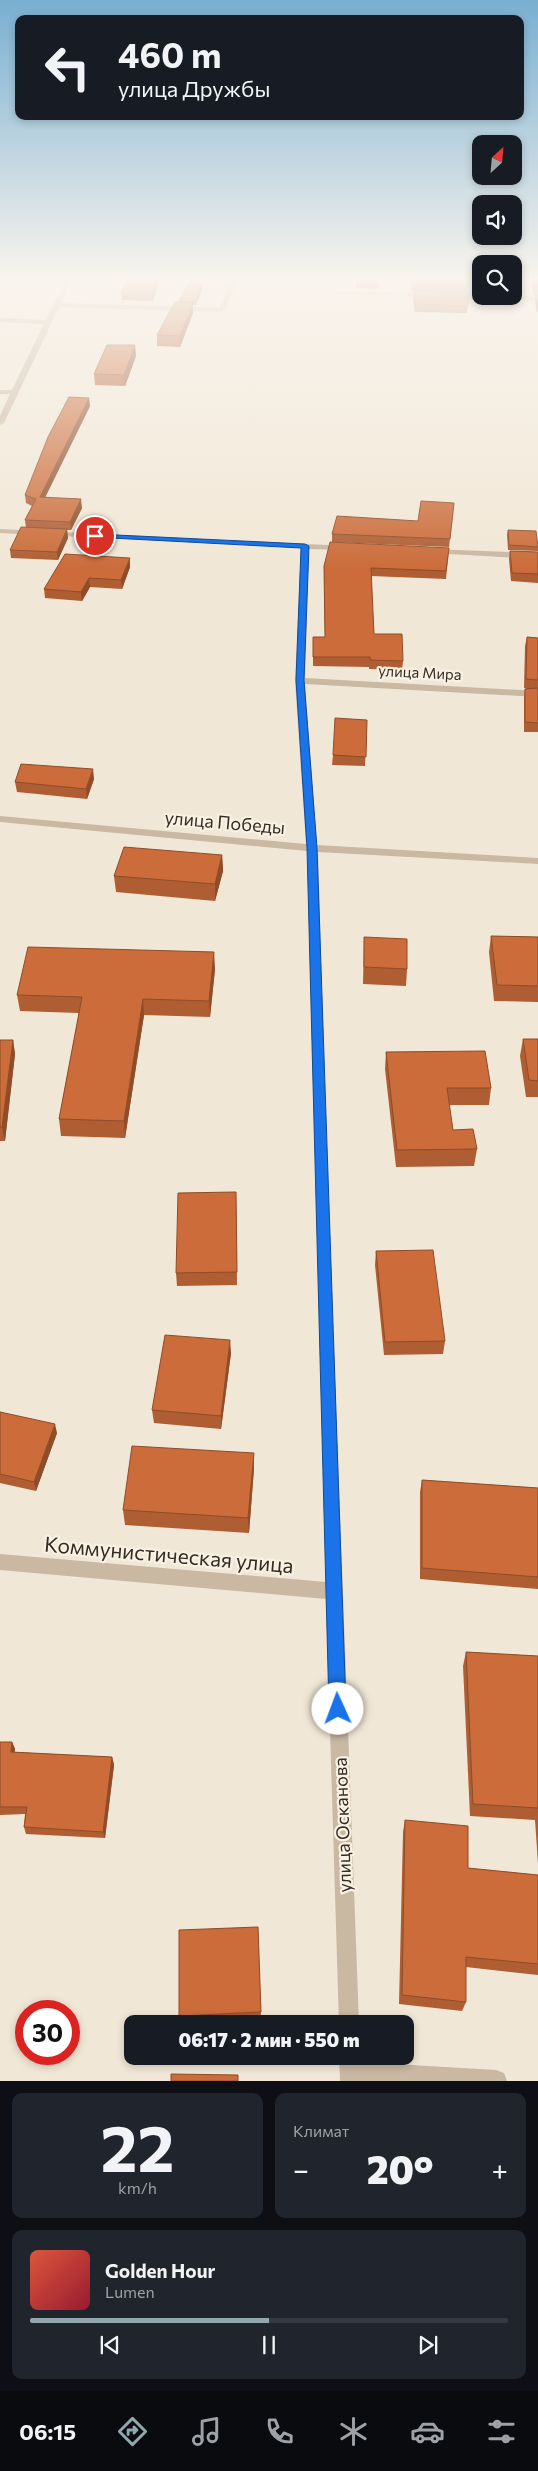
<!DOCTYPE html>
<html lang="ru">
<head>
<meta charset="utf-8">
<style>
	body { margin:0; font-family:Commissioner,sans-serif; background:#20242c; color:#f1f3f6; height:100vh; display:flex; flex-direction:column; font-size:19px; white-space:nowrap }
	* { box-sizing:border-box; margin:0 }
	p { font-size:16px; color:#9ea1a6 }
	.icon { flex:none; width:28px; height:28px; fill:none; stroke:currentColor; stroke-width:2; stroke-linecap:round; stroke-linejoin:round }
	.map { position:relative; height:2081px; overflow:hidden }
	.panel { display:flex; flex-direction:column; gap:12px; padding:12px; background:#0d0f14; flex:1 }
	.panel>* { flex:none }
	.hud { position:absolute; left:15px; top:15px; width:509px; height:105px; border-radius:10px; box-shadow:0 2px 8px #0003; background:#171b24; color:#f1f3f6; overflow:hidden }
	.needle { width:32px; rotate:26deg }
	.fabs { position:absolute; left:472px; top:135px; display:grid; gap:10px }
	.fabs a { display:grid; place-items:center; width:50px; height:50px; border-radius:10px; background:#171b24; box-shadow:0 2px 8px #0003; font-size:25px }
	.speed { position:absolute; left:15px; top:2000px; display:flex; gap:10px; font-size:25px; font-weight:700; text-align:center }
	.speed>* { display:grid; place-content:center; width:65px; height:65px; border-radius:50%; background:#171b24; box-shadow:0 2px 8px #0003; line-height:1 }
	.speed .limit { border:8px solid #d22; background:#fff; color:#111 }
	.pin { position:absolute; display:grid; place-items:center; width:42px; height:42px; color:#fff; margin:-21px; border:2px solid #fff; border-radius:50%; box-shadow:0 1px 5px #0007 }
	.me { position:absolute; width:55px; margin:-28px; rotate:358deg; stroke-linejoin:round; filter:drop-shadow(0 0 4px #0008) }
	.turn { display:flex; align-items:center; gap:18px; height:105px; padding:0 20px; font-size:22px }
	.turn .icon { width:65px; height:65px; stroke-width:2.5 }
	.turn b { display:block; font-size:35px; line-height:42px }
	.big { font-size:38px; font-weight:800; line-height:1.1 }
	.panel .tile { flex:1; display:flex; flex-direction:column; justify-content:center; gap:8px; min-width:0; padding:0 18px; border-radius:10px; background:#20242c }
	.panel .dial { align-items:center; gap:0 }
	.dial b { font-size:65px; line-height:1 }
	.song { display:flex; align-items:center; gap:15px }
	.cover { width:60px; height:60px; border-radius:8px; background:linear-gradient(135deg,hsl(10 70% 55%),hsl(350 70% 35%)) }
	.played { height:5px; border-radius:2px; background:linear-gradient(90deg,#90a8ae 50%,#363941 50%) }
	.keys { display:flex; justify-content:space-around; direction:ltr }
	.heat { display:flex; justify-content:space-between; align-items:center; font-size:28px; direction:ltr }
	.panel .tiles { flex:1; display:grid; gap:12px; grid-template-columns:1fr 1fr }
	.tile:last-child { grid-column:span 2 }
	.trip { position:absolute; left:124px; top:2015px; width:290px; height:50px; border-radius:10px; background:#171b24; box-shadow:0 2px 8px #0003; font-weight:800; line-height:50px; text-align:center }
	.tab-bar { display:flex; height:80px; justify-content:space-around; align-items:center; background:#090b0e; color:#9ea1a6 }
	.tab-bar .icon { width:35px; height:35px }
	.tab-bar .current { color:#90a8ae }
	.tab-bar b { font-size:22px; color:#f1f3f6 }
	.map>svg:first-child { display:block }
</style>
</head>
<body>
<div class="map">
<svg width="538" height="2081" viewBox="0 0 538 2081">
	<rect width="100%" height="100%" fill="#f1e7d6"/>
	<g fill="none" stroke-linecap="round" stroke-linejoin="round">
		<path fill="#c9b8a2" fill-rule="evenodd" d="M67,277H73L61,303L219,308L234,277H240L224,310L221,312L59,307L4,423L0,425V416L10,394H0V390H12L44,324L0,322V318L46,320Z
			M333,291L430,293L433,295L430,297L335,294Z
			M450,294L538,297V301L448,297Z
			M0,529L348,546L349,548L345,550L309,549L305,678L538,691V697L305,684L317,845L538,858V864L318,852L328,1191L359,2024H339L326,1599L0,1570V1554L326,1582L307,851L0,822V816L306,844L295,681L301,548L0,533Z
			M429,549L538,553V559L432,553L428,551Z
			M339,2056H361V2062L496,2070L504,2073L507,2081H340Z"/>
	</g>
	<path fill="#af5d32" d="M128,277H160L153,301L122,300L121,293Z
		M378,277V289L356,288V282Z
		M409,277H452L467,286L466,293L468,306L467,313L415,312L413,299L414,291H412Z
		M533,279H538V312H537L535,303L536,296L534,295L532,286Z
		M202,289L196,305H193V313L180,347L157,346V335L179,302V301Z
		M136,356L125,386L95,385L94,374Z
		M90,406L45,497L82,508L71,530H67L68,538L58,560L11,558L10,550L26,528L25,520L32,506L26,503L25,495Z
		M454,503L449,547L332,542V534L418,521Z
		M508,530L538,545V551L508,550L507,535Z
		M449,548L446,579L371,576L374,634L403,661L402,670L369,669V667L313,666V637H325L324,575Z
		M510,551L538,552V583L511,581L509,559Z
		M130,567L122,589L90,587L82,601L45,598L44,589Z
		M527,637L538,638V732H524V698L525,689H528L524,688L525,646Z
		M367,720L365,766L332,765L333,755Z
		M94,779L87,799L17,792L15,782Z
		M222,855L223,871L215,901L116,892L114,876Z
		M491,936L538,937V1002L494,1001L489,952Z
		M364,937L407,969L406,986L363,984Z
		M215,969L210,1017L144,1015L125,1138L61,1136L59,1119L79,1013L20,1011L17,995Z
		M523,1039H538V1097H526L520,1056Z
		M0,1040H13L15,1054L5,1141H0Z
		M386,1052L491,1088L489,1105H449L453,1130L477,1149L474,1166L396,1167L385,1069Z
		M236,1192L237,1285L177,1286L176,1273Z
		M376,1251L445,1341L443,1354L384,1355L375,1265Z
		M231,1353L221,1429L154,1423L152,1410Z
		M0,1412L57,1433L36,1491L0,1483Z
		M254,1468L249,1533L125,1525L123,1510Z
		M422,1480L538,1488V1589L420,1579V1492Z
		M466,1652L538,1656V1864L535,1820L470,1816L463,1666Z
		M0,1742H12L15,1749L14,1752L112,1757L114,1765L105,1838L26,1834L24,1827L25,1814L0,1815Z
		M405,1820L468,1868L538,1875V1975L466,1967V2002L462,2011L399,2004L403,1832Z
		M258,1927L261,2018L180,2021L179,2016Z"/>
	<path fill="#8e4c29" d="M157,277H160L153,301L152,294Z
		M202,285V289L196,305V302Z
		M193,303V313L180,347V336Z
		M135,345L136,356L125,386L124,375Z
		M89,398L90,406L41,506L40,497Z
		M81,499L82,508L71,530L70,522Z
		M67,529L68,538L58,560L57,552Z
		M130,558V567L122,589L121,580Z
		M89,578L90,587L82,601L81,592Z
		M93,769L94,779L87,799L86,789Z
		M222,855L223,871L215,901V884Z
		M214,952L215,969L210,1017L209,1001Z
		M143,999L144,1015L125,1138L124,1121Z
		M13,1040L15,1054L5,1141L2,1127Z
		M230,1340L231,1353L221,1429V1416Z
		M55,1424L57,1433L36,1491L34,1482Z
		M254,1453V1468L249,1533L248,1518Z
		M12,1742L15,1749L14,1759L11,1752Z
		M112,1757L114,1765L105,1838L103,1832Z"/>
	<path fill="#cb6c3a" stroke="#8e4c29" d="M128,277H157L152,294L121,293Z
		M357,277H378V282H356Z
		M411,277H466L467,286L412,284Z
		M533,279H538V289L535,288Z
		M191,280L202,285L196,302L179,301Z
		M414,291L467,293L468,306L416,304Z
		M538,295V305L536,296Z
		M175,302L193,303L180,336L157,335Z
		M107,345H135L124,375L94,374Z
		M69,397L89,398L40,497L81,499L70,522L25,520L36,499L25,495L48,437Z
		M421,501L454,503L450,539L332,534L337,516L418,521Z
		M21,527L67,529L57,552L10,550Z
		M508,530L536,531L538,547L509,545Z
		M330,542L449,548L446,571L371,568L374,634H402L403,661L370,660V657H313V637H325L324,566Z
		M510,551L538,552V574L512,573Z
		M65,554L130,558L121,580L89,578L81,592L44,589Z
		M527,637L538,638V680L526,679Z
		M538,688V723L525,722V689Z
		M335,718L367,720L366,757L333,755Z
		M21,764L93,769L86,789L15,782Z
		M124,847L222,855L215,884L114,876Z
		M491,936L538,937V986L497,985Z
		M364,937L407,939V969L364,967Z
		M28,947L214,952L209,1001L143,999L124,1121L59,1119L82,997L17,995Z
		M523,1039H538V1081L529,1080Z
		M0,1040H13L2,1127H0Z
		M485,1051L491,1088H447L453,1130L473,1129L477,1149L397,1150L386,1052Z
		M236,1192L237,1272L176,1273L178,1193Z
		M433,1250L445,1341L385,1342L376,1251Z
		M165,1335L230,1340L221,1416L152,1410Z
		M0,1412L55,1424L34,1482L0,1474Z
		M132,1446L254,1453L248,1518L123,1510Z
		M422,1480L538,1488V1577L422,1568Z
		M466,1652L538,1656V1808L473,1804Z
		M0,1742H12L11,1752L112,1757L103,1832L24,1827L27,1807H0Z
		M405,1820L468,1826V1868L538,1875V1964L466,1957V2002L402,1995Z
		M258,1927L261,2012L179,2016V1930Z
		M171,2074L238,2075V2081H171Z"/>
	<linearGradient id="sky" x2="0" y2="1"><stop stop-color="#79afd1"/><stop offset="0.49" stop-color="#f9f4ed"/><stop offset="1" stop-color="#f9f4ed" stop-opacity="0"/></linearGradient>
	<rect width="538" height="568" fill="url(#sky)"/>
	<path fill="#1a73e8" stroke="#114b97" d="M95,534L305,544L309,546L304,680L317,848L346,1709L344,1715L338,1717L332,1715L329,1709L307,848L296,680L301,548L93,537L92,536Z"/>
	<g text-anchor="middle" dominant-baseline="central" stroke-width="4.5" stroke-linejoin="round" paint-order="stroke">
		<g font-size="15" fill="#342b25" stroke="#f9f1e2">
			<text transform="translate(420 672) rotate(3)">улица Мира</text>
		</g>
		<g font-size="18" fill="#342b25" stroke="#f9f1e2">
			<text transform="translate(225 822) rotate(5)">улица Победы</text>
			<text transform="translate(342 1825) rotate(-92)">улица Осканова</text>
		</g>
		<g font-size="21" fill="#342b25" stroke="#f9f1e2">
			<text transform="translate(169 1554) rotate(5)">Коммунистическая улица</text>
		</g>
	</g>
</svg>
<div class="fabs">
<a><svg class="needle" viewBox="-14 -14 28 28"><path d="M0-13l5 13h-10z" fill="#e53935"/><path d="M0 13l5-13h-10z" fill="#9ea1a6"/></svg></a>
<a><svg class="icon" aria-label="sound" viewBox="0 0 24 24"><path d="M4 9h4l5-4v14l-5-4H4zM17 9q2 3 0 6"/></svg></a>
<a><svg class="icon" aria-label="search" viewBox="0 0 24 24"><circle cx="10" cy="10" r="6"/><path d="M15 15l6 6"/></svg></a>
</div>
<div class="speed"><div class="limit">30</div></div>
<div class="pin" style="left:95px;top:536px;background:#d93025"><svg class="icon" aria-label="arrive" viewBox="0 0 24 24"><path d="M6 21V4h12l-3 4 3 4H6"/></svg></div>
<svg class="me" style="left:338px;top:1709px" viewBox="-20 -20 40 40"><circle r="19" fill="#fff"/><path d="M0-13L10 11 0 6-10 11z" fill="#1a73e8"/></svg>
<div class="trip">06:17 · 2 мин · 550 m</div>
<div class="hud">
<div class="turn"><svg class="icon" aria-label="left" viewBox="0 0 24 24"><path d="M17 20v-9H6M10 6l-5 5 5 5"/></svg><div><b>460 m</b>улица Дружбы</div></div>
</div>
</div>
<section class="panel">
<div class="tiles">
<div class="tile dial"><b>22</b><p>km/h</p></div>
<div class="tile"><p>Климат</p>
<div class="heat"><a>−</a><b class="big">20°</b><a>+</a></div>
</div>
<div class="tile">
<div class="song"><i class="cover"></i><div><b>Golden Hour</b><p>Lumen</p></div></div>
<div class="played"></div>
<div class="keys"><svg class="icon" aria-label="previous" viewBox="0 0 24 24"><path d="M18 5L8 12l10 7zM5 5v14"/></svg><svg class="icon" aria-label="pause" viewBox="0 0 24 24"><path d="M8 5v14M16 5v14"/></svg><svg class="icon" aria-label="next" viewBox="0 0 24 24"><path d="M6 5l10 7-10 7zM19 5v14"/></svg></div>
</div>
</div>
</section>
<nav class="tab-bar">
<b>06:15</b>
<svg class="icon current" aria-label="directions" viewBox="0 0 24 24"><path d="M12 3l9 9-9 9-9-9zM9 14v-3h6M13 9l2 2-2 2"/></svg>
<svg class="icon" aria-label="music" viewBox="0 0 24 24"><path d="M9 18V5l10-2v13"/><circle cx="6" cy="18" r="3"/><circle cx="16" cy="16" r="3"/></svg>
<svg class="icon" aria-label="phone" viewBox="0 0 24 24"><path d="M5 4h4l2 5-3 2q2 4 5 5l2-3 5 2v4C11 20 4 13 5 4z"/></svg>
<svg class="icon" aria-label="climate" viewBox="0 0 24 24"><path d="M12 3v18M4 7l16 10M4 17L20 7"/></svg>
<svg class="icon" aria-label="car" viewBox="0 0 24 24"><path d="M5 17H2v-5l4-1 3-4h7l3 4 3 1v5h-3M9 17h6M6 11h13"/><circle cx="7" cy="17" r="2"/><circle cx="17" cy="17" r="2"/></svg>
<svg class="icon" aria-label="filters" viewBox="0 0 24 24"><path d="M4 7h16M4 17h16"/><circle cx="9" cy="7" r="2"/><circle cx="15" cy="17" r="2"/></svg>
</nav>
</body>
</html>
